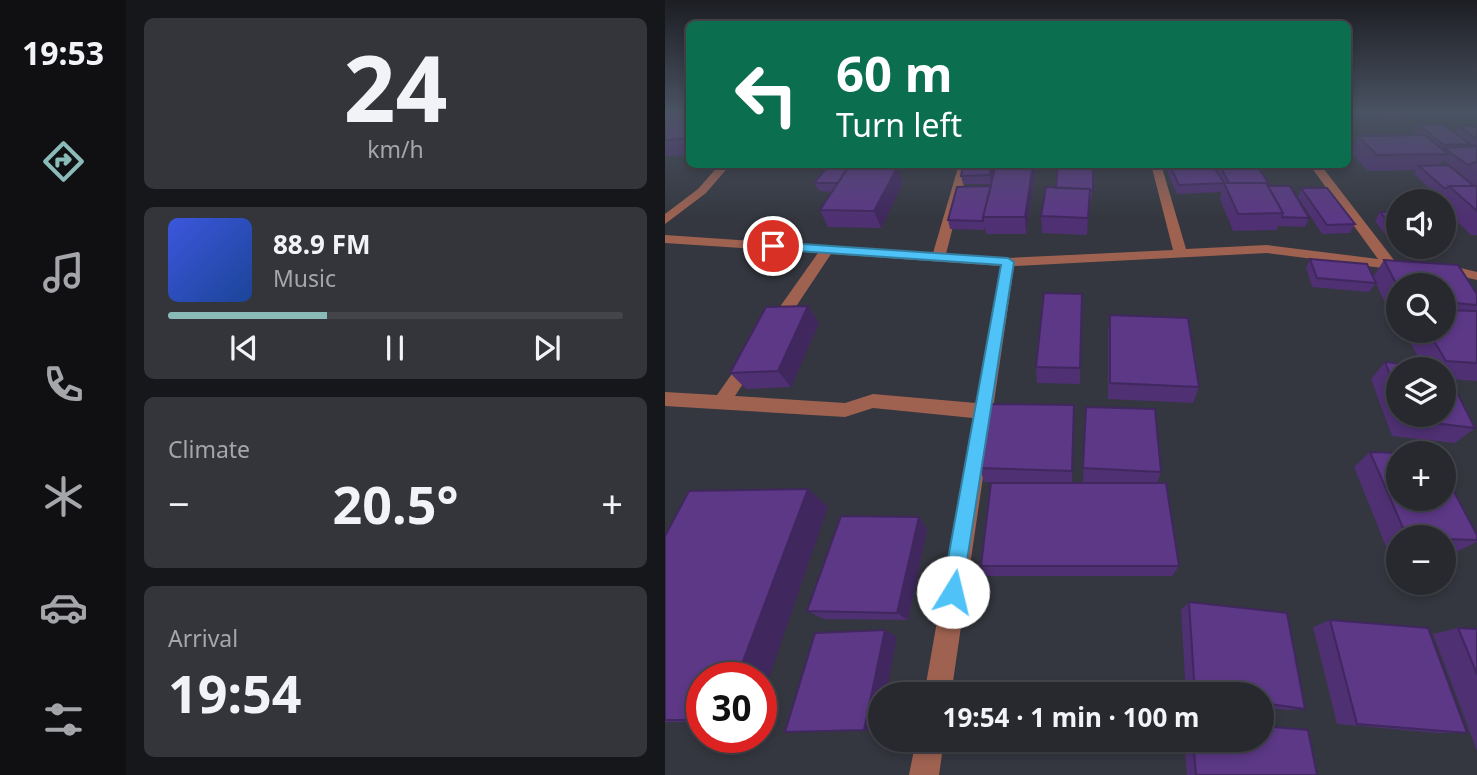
<!DOCTYPE html>
<html lang="en">
<head>
<meta charset="utf-8">
<style>
	body { margin:0; font-family:"Noto Sans",sans-serif; background:#33353b; color:#f1f3f6; height:100vh; display:flex; flex-direction:column; font-size:26px; white-space:nowrap }
	* { box-sizing:border-box; margin:0 }
	p { font-size:23px; color:#a4a6aa }
	.icon { flex:none; width:38px; height:38px; fill:none; stroke:currentColor; stroke-width:2; stroke-linecap:round; stroke-linejoin:round }
	.map { position:relative; flex:1; overflow:hidden }
	.sheet { display:flex; flex-direction:column; gap:18px; padding:18px; background:#15171a; width:539px }
	.sheet>* { flex:none }
	.top-card { position:absolute; left:21px; top:21px; width:665px; height:147px; border-radius:10px; box-shadow:0 4px 10px #0003,0 0 0 2px #43454b; background:#0b6e4f; color:#fff; overflow:hidden }
	.buttons { position:absolute; left:721px; top:189px; display:grid; gap:14px }
	.buttons a { display:grid; place-items:center; width:70px; height:70px; border-radius:50%; background:#27292f; box-shadow:0 4px 10px #0003,0 0 0 2px #43454b; font-size:35px }
	.speed { position:absolute; left:21px; top:662px; display:flex; gap:14px; font-size:35px; font-weight:700; text-align:center }
	.speed>* { display:grid; place-content:center; width:91px; height:91px; border-radius:50%; background:#27292f; box-shadow:0 4px 10px #0003,0 0 0 2px #43454b; line-height:1 }
	.speed .limit { border:10px solid #d22; background:#fff; color:#111 }
	.pin { position:absolute; display:grid; place-items:center; width:60px; height:60px; color:#fff; margin:-30px; border:4px solid #fff; border-radius:50%; box-shadow:0 2px 7px #0007 }
	.me { position:absolute; width:77px; margin:-38px; rotate:9deg; stroke-linejoin:round; filter:drop-shadow(0 0 5px #0008) }
	.turn { display:flex; align-items:center; gap:24px; height:147px; padding:0 35px; font-size:32px }
	.turn .icon { width:91px; height:91px; stroke-width:2.5 }
	.turn b { display:block; font-size:49px; line-height:60px }
	.big { font-size:52px; font-weight:700; line-height:1.1 }
	.sheet .widget { flex:1; display:flex; flex-direction:column; justify-content:center; gap:10px; min-width:0; padding:0 24px; border-radius:10px; background:#33353b }
	.sheet .dial { align-items:center; gap:0 }
	.dial b { font-size:91px; line-height:1 }
	.song { display:flex; align-items:center; gap:21px }
	.cover { width:84px; height:84px; border-radius:10px; background:linear-gradient(135deg,hsl(230 70% 55%),hsl(220 70% 35%)) }
	.played { height:7px; border-radius:4px; background:linear-gradient(90deg,#8bbbb9 35%,#43454b 35%) }
	.keys { display:flex; justify-content:space-around; direction:ltr }
	.heat { display:flex; justify-content:space-between; align-items:center; font-size:38px; direction:ltr }
	.trip { position:absolute; left:203px; top:682px; width:406px; height:70px; border-radius:35px; background:#27292f; box-shadow:0 4px 10px #0003,0 0 0 2px #43454b; font-weight:700; line-height:70px; text-align:center }
	main { display:flex; flex:1; min-height:0 }
	.menu { display:flex; flex-direction:column; width:126px; justify-content:space-around; align-items:center; background:#101013; color:#a4a6aa }
	.menu .icon { width:49px; height:49px }
	.menu .current { color:#8bbbb9 }
	.menu b { font-size:32px; color:#f1f3f6 }
	.map>svg:first-child { display:block }
</style>
</head>
<body>
<main>
<nav class="menu">
<b>19:53</b>
<svg class="icon current" aria-label="directions" viewBox="0 0 24 24"><path d="M12 3l9 9-9 9-9-9zM9 14v-3h6M13 9l2 2-2 2"/></svg>
<svg class="icon" aria-label="music" viewBox="0 0 24 24"><path d="M9 18V5l10-2v13"/><circle cx="6" cy="18" r="3"/><circle cx="16" cy="16" r="3"/></svg>
<svg class="icon" aria-label="phone" viewBox="0 0 24 24"><path d="M5 4h4l2 5-3 2q2 4 5 5l2-3 5 2v4C11 20 4 13 5 4z"/></svg>
<svg class="icon" aria-label="climate" viewBox="0 0 24 24"><path d="M12 3v18M4 7l16 10M4 17L20 7"/></svg>
<svg class="icon" aria-label="car" viewBox="0 0 24 24"><path d="M5 17H2v-5l4-1 3-4h7l3 4 3 1v5h-3M9 17h6M6 11h13"/><circle cx="7" cy="17" r="2"/><circle cx="17" cy="17" r="2"/></svg>
<svg class="icon" aria-label="filters" viewBox="0 0 24 24"><path d="M4 7h16M4 17h16"/><circle cx="9" cy="7" r="2"/><circle cx="15" cy="17" r="2"/></svg>
</nav>
<section class="sheet">
<div class="widget dial"><b>24</b><p>km/h</p></div>
<div class="widget">
<div class="song"><i class="cover"></i><div><b>88.9 FM</b><p>Music</p></div></div>
<div class="played"></div>
<div class="keys"><svg class="icon" aria-label="previous" viewBox="0 0 24 24"><path d="M18 5L8 12l10 7zM5 5v14"/></svg><svg class="icon" aria-label="pause" viewBox="0 0 24 24"><path d="M8 5v14M16 5v14"/></svg><svg class="icon" aria-label="next" viewBox="0 0 24 24"><path d="M6 5l10 7-10 7zM19 5v14"/></svg></div>
</div>
<div class="widget"><p>Climate</p>
<div class="heat"><a>−</a><b class="big">20.5°</b><a>+</a></div>
</div>
<div class="widget"><p>Arrival</p><b class="big">19:54</b></div>
</section>
<div class="map">
<svg width="812" height="775" viewBox="0 0 812 775">
	<rect width="100%" height="100%" fill="#34373f"/>
	<g fill="none" stroke-linecap="round" stroke-linejoin="round">
		<path fill="#9f6251" fill-rule="evenodd" d="M55,164H66L41,193L0,224V214L33,189Z
			M294,164H304L281,254L343,258L508,250L486,164H496L521,249L602,245L713,259L644,164H655L729,260L745,263L747,266L740,270L725,269L602,253L349,266L286,695H259L308,418L208,408L180,417L0,406V392L52,395L78,358L84,356L92,362L70,396L180,403L208,394L311,403L336,266L166,254L116,329L110,330L102,325L153,253L0,243V235L268,253Z
			M775,263L812,272V280L770,270V264Z
			M251,740H279L274,775H244Z"/>
	</g>
	<path fill="#4f3073" fill-rule="evenodd" d="M0,112H24V155L0,156Z
		M704,112H741L739,116L708,115Z
		M753,125L790,134L794,126H812V235H806L779,209V201H774L777,196H773L749,174L751,170L703,171L685,152L693,136L750,135L748,134ZM778,160L797,174H799L797,176L775,165Z
		M329,164L326,184H298L296,176Z
		M371,164L361,234H321L320,228L319,230L285,229L283,220L326,186Z
		M428,164L427,199H424L422,235L377,233L376,216L391,188Z
		M494,164H547L552,172L553,166H551L550,164H591L604,184L603,186L644,218L640,227L613,226L612,230L568,231L555,199L558,185L556,192L512,194L502,172L504,165Z
		M149,183H238L216,228L163,227L155,210L167,192L154,191Z
		M636,188L690,224L685,233L657,234L633,197Z
		M715,212H733V247H777L774,251H733L710,221Z
		M645,259L711,283L704,292L647,287L641,268Z
		M719,260L812,294V381L785,379L810,428L790,443L727,436L706,379L720,362L758,366L739,331H779V285H733V316H726L708,277ZM733,369L779,415H733Z
		M417,294L415,384L372,383L371,367Z
		M143,306L154,323L126,387L81,389L65,373Z
		M445,315L534,387L528,403L443,399V332Z
		M409,405L407,483H436L418,482L421,407L496,472L492,483L514,566L507,576H322L316,566L352,483L319,482L315,468Z
		M705,452L812,535V542L791,552L779,551V537H733V549H722L689,467Z
		M143,489L163,507L37,677V722H0V536Z
		M254,517L262,529L243,620L159,619L142,611Z
		M524,602L640,709L623,710L597,707V695H521L516,610Z
		M665,620L802,733H773L672,724L648,627Z
		M793,628L812,629V751L768,634Z
		M519,740H597L652,775H522Z"/>
	<path fill="#40275e" d="M326,164H329L326,184L325,175Z
		M368,164H371L361,234L360,217Z
		M233,166L238,183L216,228L209,211Z
		M143,306L154,323L126,387L113,371Z
		M143,489L163,507L96,701V677H72Z
		M254,517L262,529L243,620L232,613Z
		M220,630L232,637L221,695H215V724L214,731L199,730Z"/>
	<path fill="#5c3886" stroke="#40275e" stroke-width="2" d="M0,112H24V138L0,140Z
		M777,124L805,144L779,145L753,125Z
		M794,126H812V139Z
		M760,135L783,154L712,155L693,136Z
		M812,146V162L807,163L805,165H803L779,148Z
		M298,164H326L325,175L296,176Z
		M331,164H368L360,217H318Z
		M393,164H428V191L425,190V189L391,188Z
		M504,164H547L559,183L514,185Z
		M554,164H591L604,184H602L601,183H564Z
		M164,165L192,166H184L173,183H149Z
		M783,165L809,186H784L783,188H779L754,166Z
		M184,166H233L209,211L155,210Z
		M559,183H601L618,213L573,214Z
		M326,186L318,217V221L283,220L292,187Z
		M603,186H625L644,218L617,217L618,213Z
		M784,186H812V211Z
		M381,187L425,189L423,218L376,216Z
		M636,188H662L690,224L662,225Z
		M715,212H733V234Z
		M645,259L702,264L711,283L652,278Z
		M719,260L793,265L812,294V305L779,302V285H733V287Z
		M379,293L417,294L415,368L371,367Z
		M143,306L113,371L65,373L101,307Z
		M779,310L812,311V363L781,361L763,331H779Z
		M445,315L523,318L534,387L445,383Z
		M720,362L780,369L810,428L743,420L741,415H779V369H733V395Z
		M325,404L409,405L407,471L315,468Z
		M421,407L490,409L496,472L418,468Z
		M705,452L733,453V499H779V473L812,535V540L779,539V537H742Z
		M326,483H501L514,566H316Z
		M143,489L72,677H37V720H0V536L24,491Z
		M176,516L254,517L232,613L142,611Z
		M524,602L622,613L640,709L597,703V695H530Z
		M665,620L763,628L802,733L692,724Z
		M793,628L812,629V674Z
		M220,630L199,730L120,732L150,633Z
		M597,726L643,730L652,775H531L528,740H597Z"/>
	<linearGradient id="sky" x2="0" y2="1"><stop stop-color="#1d1e23"/><stop offset="0.51" stop-color="#4a5363"/><stop offset="1" stop-color="#4a5363" stop-opacity="0"/></linearGradient>
	<rect width="812" height="220" fill="url(#sky)"/>
	<path fill="#4fc3f7" stroke="#337fa1" stroke-width="2" d="M108,242L343,258L349,262L296,599L288,602L281,599L277,592L336,265L104,249V244Z"/>
</svg>
<div class="buttons">
<a><svg class="icon" aria-label="sound" viewBox="0 0 24 24"><path d="M4 9h4l5-4v14l-5-4H4zM17 9q2 3 0 6"/></svg></a>
<a><svg class="icon" aria-label="search" viewBox="0 0 24 24"><circle cx="10" cy="10" r="6"/><path d="M15 15l6 6"/></svg></a>
<a><svg class="icon" aria-label="layers" viewBox="0 0 24 24"><path d="M12 4l9 5-9 5-9-5zM3 14l9 5 9-5"/></svg></a>
<a>+</a>
<a>−</a>
</div>
<div class="speed"><div class="limit">30</div></div>
<div class="pin" style="left:108px;top:246px;background:#d93025"><svg class="icon" aria-label="arrive" viewBox="0 0 24 24"><path d="M6 21V4h12l-3 4 3 4H6"/></svg></div>
<svg class="me" style="left:288px;top:592px" viewBox="-20 -20 40 40"><circle r="19" fill="#fff"/><path d="M0-13L10 11 0 6-10 11z" fill="#4fc3f7"/></svg>
<div class="trip">19:54 · 1 min · 100 m</div>
<div class="top-card">
<div class="turn"><svg class="icon" aria-label="left" viewBox="0 0 24 24"><path d="M17 20v-9H6M10 6l-5 5 5 5"/></svg><div><b>60 m</b>Turn left</div></div>
</div>
</div>
</main>
</body>
</html>
